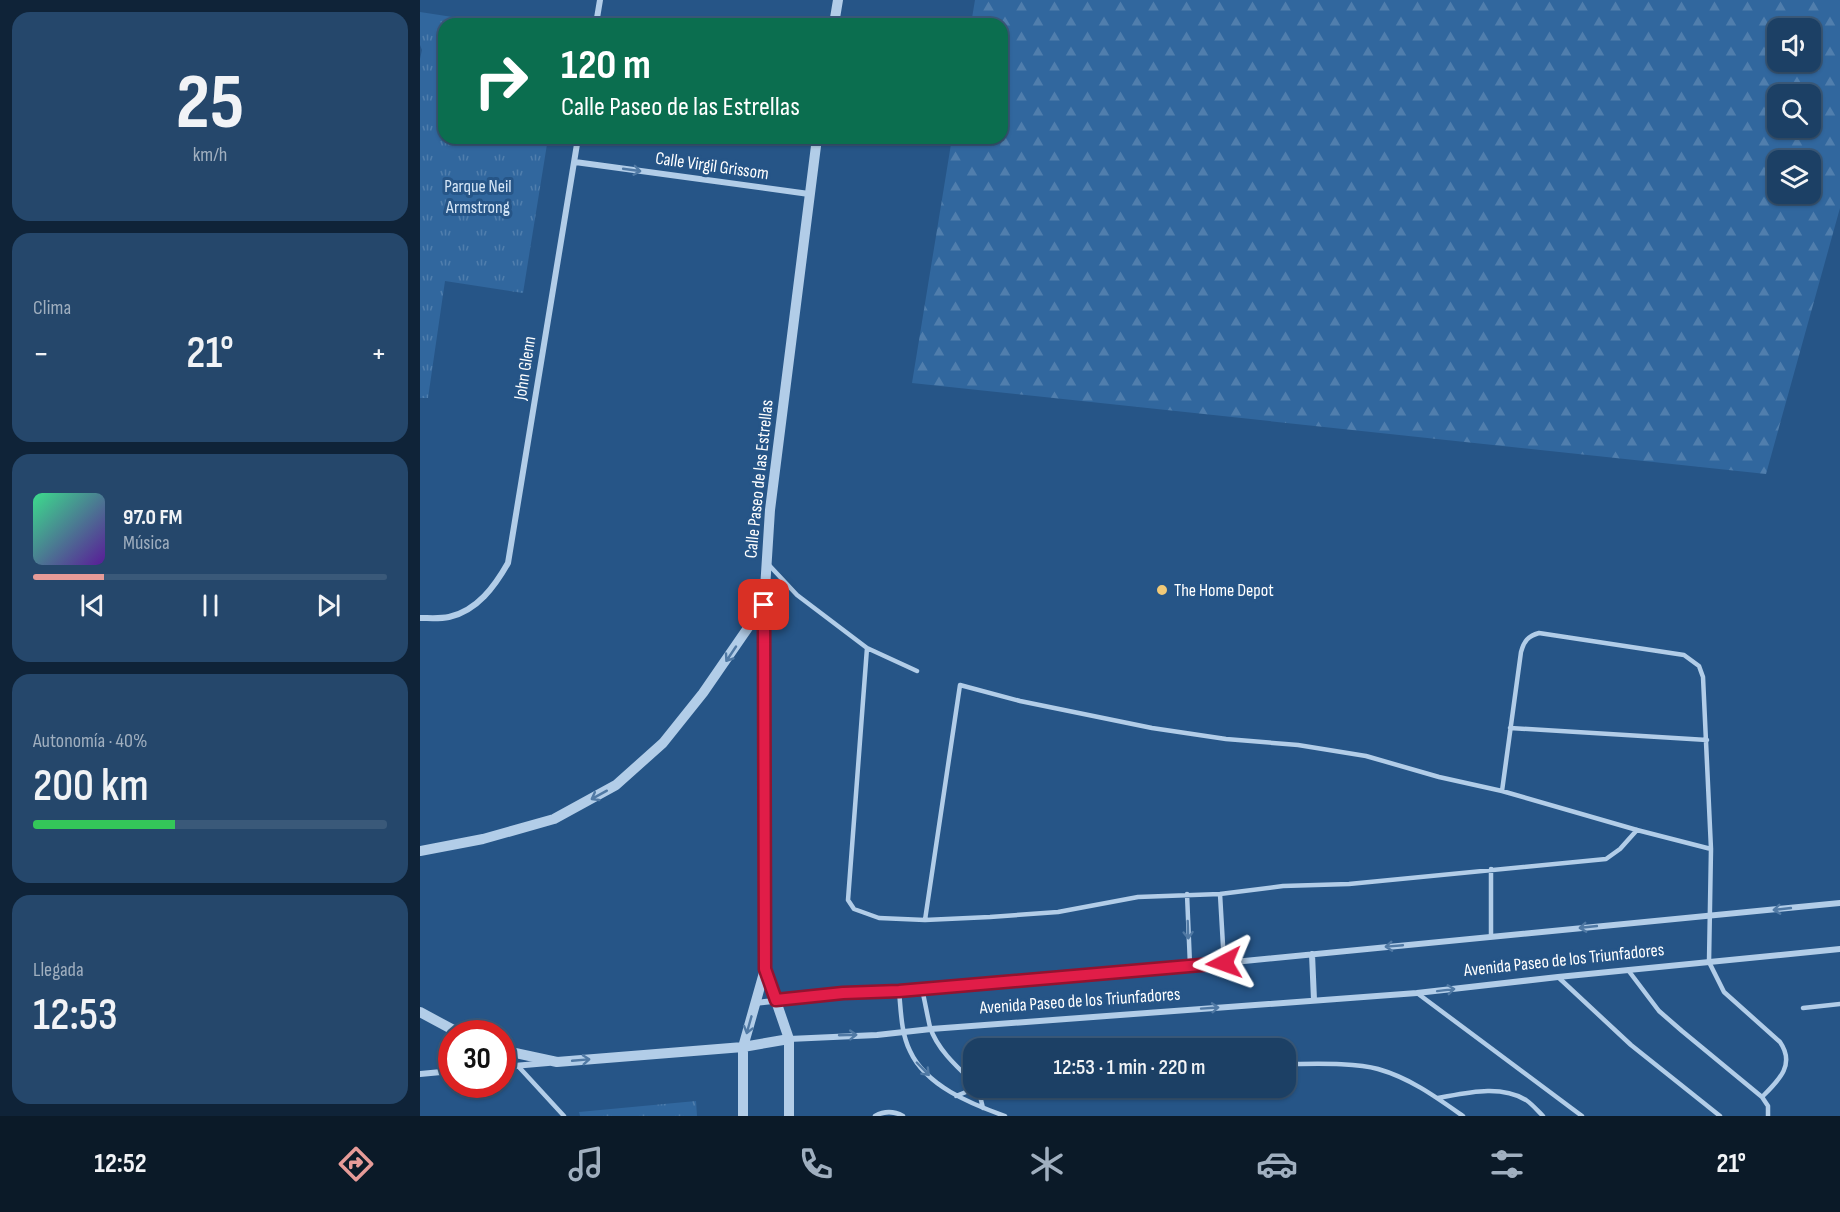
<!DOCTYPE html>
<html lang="es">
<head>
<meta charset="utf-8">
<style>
	body { margin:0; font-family:"Sofia Sans Condensed",sans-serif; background:#25476b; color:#f1f3f6; height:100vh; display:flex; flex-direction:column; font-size:22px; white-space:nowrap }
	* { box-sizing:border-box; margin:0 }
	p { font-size:20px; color:#a0afbf }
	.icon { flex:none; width:33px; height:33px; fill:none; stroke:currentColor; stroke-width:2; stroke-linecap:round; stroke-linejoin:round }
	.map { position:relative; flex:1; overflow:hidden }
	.panel { display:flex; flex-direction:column; gap:12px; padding:12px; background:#0f2338; width:420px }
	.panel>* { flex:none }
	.hud { position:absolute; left:18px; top:18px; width:570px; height:126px; border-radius:18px; box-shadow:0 2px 4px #0004,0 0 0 2px #3a5979; background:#0b6e4f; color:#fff; overflow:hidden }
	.tools { position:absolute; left:1347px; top:18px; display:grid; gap:12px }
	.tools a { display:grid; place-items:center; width:54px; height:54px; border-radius:12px; background:#1c4065; box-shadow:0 2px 4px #0004,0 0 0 2px #3a5979; font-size:30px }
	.speed { position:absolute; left:18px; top:1020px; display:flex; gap:12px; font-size:30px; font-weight:700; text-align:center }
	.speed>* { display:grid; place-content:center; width:78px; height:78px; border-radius:50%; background:#1c4065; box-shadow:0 2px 4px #0004,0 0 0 2px #3a5979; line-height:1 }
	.speed .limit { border:9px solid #d22; background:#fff; color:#111 }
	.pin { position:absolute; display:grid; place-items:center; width:51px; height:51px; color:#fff; margin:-26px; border-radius:12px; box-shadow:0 3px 9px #0006 }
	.me { position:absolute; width:66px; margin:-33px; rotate:266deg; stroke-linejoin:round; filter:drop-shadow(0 0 4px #0008) }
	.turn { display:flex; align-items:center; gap:21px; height:126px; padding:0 24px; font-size:27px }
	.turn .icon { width:78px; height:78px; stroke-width:2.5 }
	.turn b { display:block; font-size:42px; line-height:51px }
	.big { font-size:45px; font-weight:600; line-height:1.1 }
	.panel .card { flex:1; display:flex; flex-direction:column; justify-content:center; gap:9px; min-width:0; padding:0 21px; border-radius:18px; background:#25476b }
	.panel .dial { align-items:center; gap:0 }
	.dial b { font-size:78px; line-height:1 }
	.song { display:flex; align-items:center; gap:18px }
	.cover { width:72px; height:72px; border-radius:9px; background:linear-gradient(135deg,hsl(150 70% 55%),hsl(270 70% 35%)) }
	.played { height:6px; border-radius:3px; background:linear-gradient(90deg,#e69b98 20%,#3a5979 20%) }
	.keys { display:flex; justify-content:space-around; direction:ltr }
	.heat { display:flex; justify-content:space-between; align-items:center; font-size:33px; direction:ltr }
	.charge { height:9px; border-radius:4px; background:linear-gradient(90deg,#34c759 40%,#3a5979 0) }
	.trip { position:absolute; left:543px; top:1038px; width:333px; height:60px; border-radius:18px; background:#1c4065; box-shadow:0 2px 4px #0004,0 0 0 2px #3a5979; font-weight:600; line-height:60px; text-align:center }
	.tab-bar { display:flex; height:96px; justify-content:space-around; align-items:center; background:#0b1a28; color:#a0afbf }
	.tab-bar .icon { width:42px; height:42px }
	.tab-bar .on { color:#e69b98 }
	.tab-bar b { font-size:27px; color:#f1f3f6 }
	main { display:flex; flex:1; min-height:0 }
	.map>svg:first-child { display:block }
</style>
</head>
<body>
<main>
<section class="panel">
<div class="card dial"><b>25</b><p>km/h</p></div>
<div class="card"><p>Clima</p>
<div class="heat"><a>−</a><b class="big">21°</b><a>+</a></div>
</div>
<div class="card">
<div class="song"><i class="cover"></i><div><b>97.0 FM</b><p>Música</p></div></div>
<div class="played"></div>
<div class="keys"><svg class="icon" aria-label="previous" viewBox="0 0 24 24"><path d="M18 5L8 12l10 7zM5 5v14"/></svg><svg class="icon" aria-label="pause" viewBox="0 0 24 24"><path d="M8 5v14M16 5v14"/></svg><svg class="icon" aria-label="next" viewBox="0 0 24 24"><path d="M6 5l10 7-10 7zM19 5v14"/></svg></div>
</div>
<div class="card"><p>Autonomía · 40%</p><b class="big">200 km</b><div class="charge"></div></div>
<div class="card"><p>Llegada</p><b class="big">12:53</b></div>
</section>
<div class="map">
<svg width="1420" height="1116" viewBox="0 0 1420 1116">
	<defs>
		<pattern id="grass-tufts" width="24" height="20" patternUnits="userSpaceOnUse" patternTransform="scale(1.5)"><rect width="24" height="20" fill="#31679e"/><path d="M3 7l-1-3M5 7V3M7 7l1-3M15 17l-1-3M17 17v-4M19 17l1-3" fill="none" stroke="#507ead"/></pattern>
		<pattern id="forest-firs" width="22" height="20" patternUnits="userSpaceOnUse" patternTransform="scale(1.5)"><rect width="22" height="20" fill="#31679e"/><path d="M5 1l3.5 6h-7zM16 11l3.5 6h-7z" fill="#507ead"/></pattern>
	</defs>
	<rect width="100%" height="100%" fill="#265587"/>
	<path fill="url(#grass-tufts)" d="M0,12L78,24H24V138H128L103,293L25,281L8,398H0V59L2,50L0,45Z
		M276,1101L277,1116H160L159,1112Z"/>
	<path fill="url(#forest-firs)" fill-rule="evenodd" d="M555,0H1420V208L1346,474L492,383L532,138H582V24H551ZM1358,28H1390V62H1358ZM1358,94H1390V128H1358ZM1358,160H1390V194H1358Z"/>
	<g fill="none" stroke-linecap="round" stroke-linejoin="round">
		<path stroke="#b2cde8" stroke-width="4.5" d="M348,564L377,595L447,648L497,671
			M447,648L428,900L434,909L459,918L505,920L570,917L638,912L718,897L800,894L863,886L929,884L1186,859L1200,849L1217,830
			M1090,728L1287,740
			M1082,791L1101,652C1104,641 1108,636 1119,633L1264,655L1279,666L1283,677L1291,849
			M1071,869V937
			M767,894L770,965
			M800,894L804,963
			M505,920L540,685L600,701L732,728L806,739L878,745L946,756L1019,777L1082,791L1217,830L1291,849L1289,962L1304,992L1360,1042C1376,1065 1358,1081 1342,1097L1262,1031L1239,1011L1208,970
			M1138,977L1211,1045L1300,1116
			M502,989C505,1002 507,1014 510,1027C517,1049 537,1067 554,1083
			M479,991C481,1011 481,1033 490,1051C506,1086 551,1104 585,1116
			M997,993L1162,1116
			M1383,1008L1420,1004
			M866,1064C891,1064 935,1062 958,1069C990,1078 1016,1097 1043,1116
			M98,1066L144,1116
			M558,1088L563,1108
			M536,1096L556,1088
			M1342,1097L1348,1106V1116
			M1018,1098C1046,1093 1080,1084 1106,1100C1112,1104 1118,1111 1123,1116
			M455,1116C464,1111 474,1111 483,1116"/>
		<path stroke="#b2cde8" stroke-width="6" d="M176,24L180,0
			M376,138L397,141
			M155,162L389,194
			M0,618C9,618 20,619 29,617C57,611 75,586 88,563L158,138
			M892,954L894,1000
			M335,1003L423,993L479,991L804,963L1420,903
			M369,1039L457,1035L511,1029L997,993L1138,977L1420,949
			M82,1067L128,1063
			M0,1074L32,1071"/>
		<path stroke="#b2cde8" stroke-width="10" d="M414,24L418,0
			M0,851L63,839L134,819L196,785L243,743L283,693L343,606
			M345,969L369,1039V1116
			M0,1012L41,1034
			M82,1050L137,1062L323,1047L369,1039
			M323,1116V1047L345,969L344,605L350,510L397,138"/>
	</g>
	<defs><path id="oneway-shaft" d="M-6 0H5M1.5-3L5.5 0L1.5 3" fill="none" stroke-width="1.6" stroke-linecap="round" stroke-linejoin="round" transform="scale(1.5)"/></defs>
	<g stroke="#5079a4">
		<use href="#oneway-shaft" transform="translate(212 170) rotate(8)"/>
		<use href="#oneway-shaft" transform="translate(311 654) rotate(124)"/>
		<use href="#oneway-shaft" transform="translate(179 795) rotate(151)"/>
		<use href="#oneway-shaft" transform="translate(1362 909) rotate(174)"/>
		<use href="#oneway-shaft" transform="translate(1168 927) rotate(174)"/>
		<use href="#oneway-shaft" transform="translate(768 930) rotate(88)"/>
		<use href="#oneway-shaft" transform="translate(974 946) rotate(175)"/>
		<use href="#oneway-shaft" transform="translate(1026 990) rotate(-7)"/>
		<use href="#oneway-shaft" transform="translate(790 1008) rotate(-4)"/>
		<use href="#oneway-shaft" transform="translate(329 1025) rotate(106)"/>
		<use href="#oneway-shaft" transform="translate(428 1035) rotate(-2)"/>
		<use href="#oneway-shaft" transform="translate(161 1060) rotate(-5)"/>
		<use href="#oneway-shaft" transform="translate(503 1069) rotate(46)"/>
	</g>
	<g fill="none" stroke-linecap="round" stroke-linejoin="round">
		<g stroke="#92132f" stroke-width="15">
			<path id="route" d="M344,605L345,969L356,1000L423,993L479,991L804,963"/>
		</g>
		<use href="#route" stroke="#e11d48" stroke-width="10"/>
	</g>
	<circle fill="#f1c977" stroke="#265587" stroke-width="2" cx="742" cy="590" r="6"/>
	<g text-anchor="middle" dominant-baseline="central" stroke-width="6" stroke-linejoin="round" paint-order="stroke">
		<g font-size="18" fill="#fff" stroke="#265587">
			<text transform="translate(292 166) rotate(8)">Calle Virgil Grissom</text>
			<text transform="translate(105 368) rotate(-81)">John Glenn</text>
			<text transform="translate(339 479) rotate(-84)">Calle Paseo de las Estrellas</text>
			<text transform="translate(1144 960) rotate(-6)">Avenida Paseo de los Triunfadores</text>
			<text transform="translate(660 1001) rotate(-4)">Avenida Paseo de los Triunfadores</text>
		</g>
		<g font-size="18" fill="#d5e6f7" stroke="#265587">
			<text x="58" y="186">Parque Neil<tspan x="58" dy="21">Armstrong</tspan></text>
		</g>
		<g font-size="18" fill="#fff" stroke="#265587" text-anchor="start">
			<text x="754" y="590">The Home Depot</text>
		</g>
	</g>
</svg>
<div class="tools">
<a><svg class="icon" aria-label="sound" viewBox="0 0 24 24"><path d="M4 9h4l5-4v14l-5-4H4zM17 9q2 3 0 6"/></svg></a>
<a><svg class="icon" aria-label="search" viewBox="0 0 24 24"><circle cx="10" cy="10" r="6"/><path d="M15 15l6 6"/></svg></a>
<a><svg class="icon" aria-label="layers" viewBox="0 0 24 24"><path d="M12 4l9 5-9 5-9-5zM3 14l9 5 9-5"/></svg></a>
</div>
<div class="speed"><div class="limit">30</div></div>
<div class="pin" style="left:344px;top:605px;background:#d93025"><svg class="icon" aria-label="arrive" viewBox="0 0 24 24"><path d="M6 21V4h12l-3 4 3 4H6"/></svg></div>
<svg class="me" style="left:804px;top:963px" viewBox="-20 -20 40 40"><path d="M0-17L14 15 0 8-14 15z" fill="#e11d48" stroke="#fff" stroke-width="4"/></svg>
<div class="trip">12:53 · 1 min · 220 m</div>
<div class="hud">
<div class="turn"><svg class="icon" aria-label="right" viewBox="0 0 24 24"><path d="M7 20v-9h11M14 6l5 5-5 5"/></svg><div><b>120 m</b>Calle Paseo de las Estrellas</div></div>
</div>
</div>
</main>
<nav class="tab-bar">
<b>12:52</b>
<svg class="icon on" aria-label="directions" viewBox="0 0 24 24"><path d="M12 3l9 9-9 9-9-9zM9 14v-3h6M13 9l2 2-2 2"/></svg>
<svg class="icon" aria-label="music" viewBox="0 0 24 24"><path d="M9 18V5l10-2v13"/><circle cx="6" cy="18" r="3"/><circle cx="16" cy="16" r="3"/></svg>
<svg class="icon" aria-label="phone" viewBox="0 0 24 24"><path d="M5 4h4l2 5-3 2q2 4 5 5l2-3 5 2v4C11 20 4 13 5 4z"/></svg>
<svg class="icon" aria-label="climate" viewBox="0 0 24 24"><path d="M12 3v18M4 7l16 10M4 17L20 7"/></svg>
<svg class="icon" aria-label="car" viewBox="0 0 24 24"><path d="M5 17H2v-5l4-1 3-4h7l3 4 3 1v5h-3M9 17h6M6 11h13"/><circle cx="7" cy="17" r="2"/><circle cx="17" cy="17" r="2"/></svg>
<svg class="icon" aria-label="filters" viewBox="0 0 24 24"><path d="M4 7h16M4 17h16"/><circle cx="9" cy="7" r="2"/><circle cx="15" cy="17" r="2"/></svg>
<b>21°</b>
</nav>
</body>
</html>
